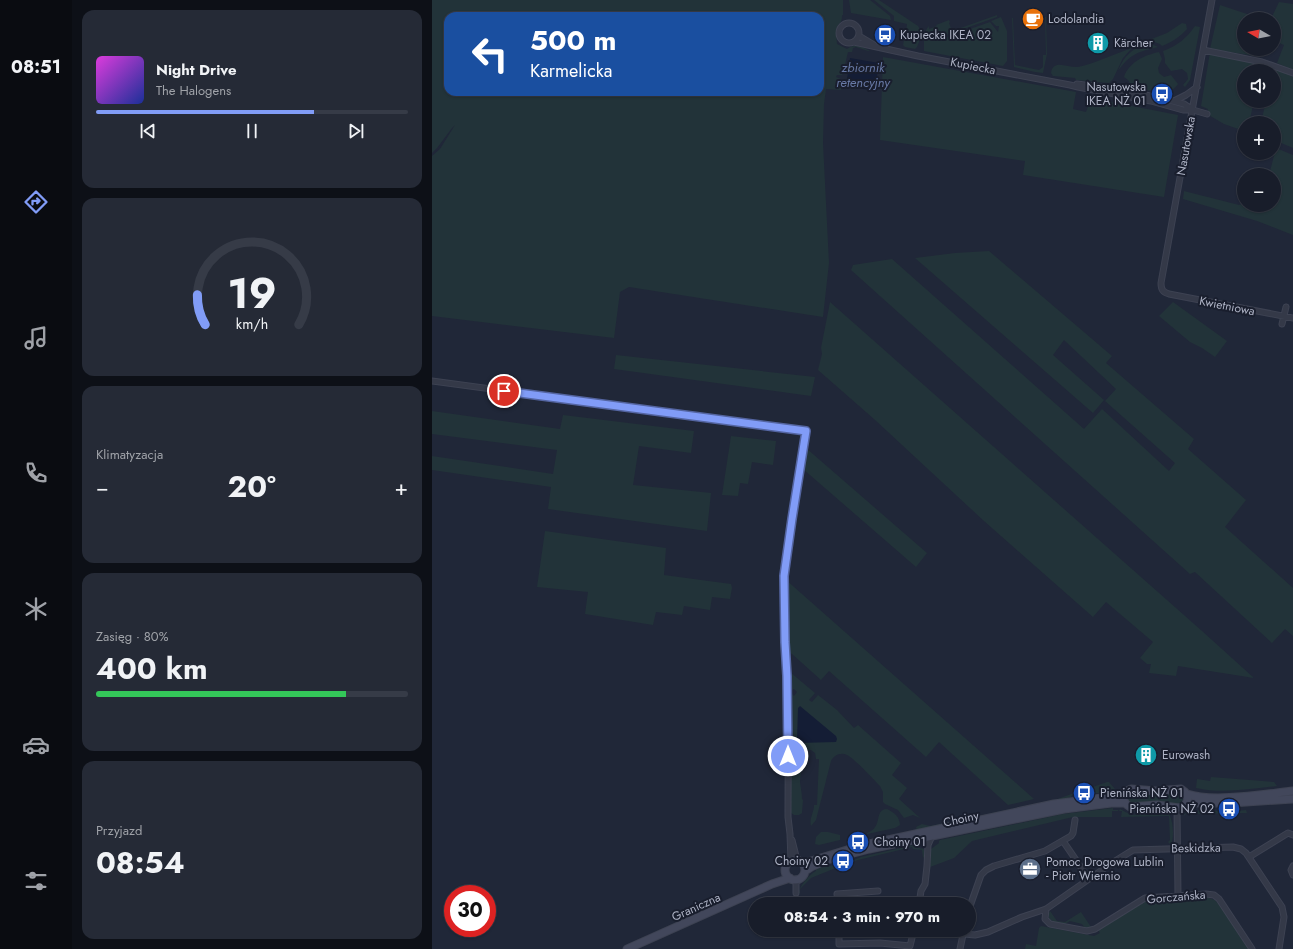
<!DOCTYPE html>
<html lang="pl">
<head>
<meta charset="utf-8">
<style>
	body { margin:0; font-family:Jost,sans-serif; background:#252a36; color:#f1f3f6; height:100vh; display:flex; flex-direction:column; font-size:15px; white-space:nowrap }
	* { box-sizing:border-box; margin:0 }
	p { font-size:13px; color:#9fa2a8 }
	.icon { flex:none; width:22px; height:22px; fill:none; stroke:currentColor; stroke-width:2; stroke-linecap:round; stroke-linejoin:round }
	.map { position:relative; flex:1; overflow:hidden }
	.panel { display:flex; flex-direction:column; gap:10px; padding:10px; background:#0d1017; width:360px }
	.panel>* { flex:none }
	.guide { position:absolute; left:12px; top:12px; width:380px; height:84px; border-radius:12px; box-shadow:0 1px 3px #0004,0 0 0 1px #363b47; background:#1a4fa0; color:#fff; overflow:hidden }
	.needle { width:26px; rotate:279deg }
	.tools { position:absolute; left:805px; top:12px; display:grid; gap:8px }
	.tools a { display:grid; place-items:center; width:44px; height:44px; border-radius:50%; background:#181d2a; box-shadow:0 1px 3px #0004,0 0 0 1px #363b47; font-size:20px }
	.speed { position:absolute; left:12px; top:885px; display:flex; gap:8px; font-size:20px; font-weight:700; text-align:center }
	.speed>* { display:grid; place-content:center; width:52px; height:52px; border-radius:50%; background:#181d2a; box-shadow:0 1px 3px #0004,0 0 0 1px #363b47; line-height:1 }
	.speed .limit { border:6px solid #d22; background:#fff; color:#111 }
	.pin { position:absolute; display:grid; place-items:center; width:34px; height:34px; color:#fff; margin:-17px; border:2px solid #fff; border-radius:50%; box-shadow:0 1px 4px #0007 }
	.me { position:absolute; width:44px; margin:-22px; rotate:0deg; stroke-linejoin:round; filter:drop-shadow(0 0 3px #0008) }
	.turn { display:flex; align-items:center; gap:14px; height:84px; padding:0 20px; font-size:18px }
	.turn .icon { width:52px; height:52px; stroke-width:2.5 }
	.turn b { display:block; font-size:28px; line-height:34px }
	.big { font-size:30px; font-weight:700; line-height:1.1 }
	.panel .widget { flex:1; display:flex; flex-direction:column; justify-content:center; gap:6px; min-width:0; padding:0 14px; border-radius:12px; background:#252a36 }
	.panel .dial { align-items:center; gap:0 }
	.dial svg { height:104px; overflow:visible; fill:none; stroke:#363b47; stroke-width:7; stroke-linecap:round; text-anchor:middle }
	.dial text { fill:#f1f3f6; stroke:none }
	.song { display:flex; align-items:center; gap:12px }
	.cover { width:48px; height:48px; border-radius:6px; background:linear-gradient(135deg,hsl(300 70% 55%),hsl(230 70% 35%)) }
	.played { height:4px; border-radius:2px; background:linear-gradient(90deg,#819cf7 70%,#363b47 70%) }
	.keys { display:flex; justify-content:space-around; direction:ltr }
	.heat { display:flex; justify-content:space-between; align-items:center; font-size:22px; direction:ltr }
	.charge { height:6px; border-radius:3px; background:linear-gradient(90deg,#34c759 80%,#363b47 0) }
	.trip { position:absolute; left:316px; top:897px; width:228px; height:40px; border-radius:20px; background:#181d2a; box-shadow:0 1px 3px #0004,0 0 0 1px #363b47; font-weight:700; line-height:40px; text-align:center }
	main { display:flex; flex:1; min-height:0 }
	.tabs { display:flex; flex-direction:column; width:72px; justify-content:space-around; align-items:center; background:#0a0c11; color:#9fa2a8 }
	.tabs .icon { width:28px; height:28px }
	.tabs .on { color:#819cf7 }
	.tabs b { font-size:18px; color:#f1f3f6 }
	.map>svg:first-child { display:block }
</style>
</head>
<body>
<main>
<nav class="tabs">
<b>08:51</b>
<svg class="icon on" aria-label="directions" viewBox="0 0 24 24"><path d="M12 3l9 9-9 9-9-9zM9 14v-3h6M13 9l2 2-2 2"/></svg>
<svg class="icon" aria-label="music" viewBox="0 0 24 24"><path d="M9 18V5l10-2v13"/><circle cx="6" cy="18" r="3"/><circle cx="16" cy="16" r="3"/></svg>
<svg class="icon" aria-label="phone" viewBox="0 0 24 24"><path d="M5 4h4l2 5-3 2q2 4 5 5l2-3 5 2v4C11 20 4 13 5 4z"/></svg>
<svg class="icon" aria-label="climate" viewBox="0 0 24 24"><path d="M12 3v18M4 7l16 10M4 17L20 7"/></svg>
<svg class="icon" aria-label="car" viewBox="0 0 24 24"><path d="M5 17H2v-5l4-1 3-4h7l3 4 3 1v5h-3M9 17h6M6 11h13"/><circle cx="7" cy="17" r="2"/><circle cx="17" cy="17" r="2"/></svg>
<svg class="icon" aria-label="filters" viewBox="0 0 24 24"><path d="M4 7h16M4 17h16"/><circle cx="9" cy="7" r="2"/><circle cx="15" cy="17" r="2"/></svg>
</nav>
<section class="panel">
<div class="widget">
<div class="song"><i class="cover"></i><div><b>Night Drive</b><p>The Halogens</p></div></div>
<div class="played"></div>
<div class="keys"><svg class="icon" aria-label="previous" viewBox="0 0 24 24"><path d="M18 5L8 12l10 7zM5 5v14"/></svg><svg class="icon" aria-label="pause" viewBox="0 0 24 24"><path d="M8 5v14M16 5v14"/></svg><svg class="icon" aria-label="next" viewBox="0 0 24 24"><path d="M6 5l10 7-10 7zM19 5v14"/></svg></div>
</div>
<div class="widget dial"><svg viewBox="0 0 100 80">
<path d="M14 69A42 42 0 1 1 86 69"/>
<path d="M14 69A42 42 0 0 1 8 46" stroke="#819cf7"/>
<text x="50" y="56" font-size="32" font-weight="700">19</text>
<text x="50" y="72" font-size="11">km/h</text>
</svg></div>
<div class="widget"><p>Klimatyzacja</p>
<div class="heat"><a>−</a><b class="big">20°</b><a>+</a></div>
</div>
<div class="widget"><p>Zasięg · 80%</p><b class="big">400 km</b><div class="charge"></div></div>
<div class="widget"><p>Przyjazd</p><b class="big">08:54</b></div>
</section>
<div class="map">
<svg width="861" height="949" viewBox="0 0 861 949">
	<rect width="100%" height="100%" fill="#202738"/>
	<path fill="#223339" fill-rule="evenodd" d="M0,0H411V15H410C410,23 408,22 405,27C403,32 405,39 405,44L415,49C423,43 429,46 438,51H436L424,47L421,48L420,52H416L411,73L410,75H405L404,77L409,79V90L394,89L392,104L391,143L397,263L391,317L197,287L188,292L182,338L0,316V156L8,149L23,125L20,128L5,148L0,153ZM16,16H388V92H16Z
		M417,0H438L458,16L459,20L419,13Z
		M442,0H447L486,26L489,31L488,36L474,33L475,24L462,21V16Z
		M847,2L861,4V70L845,63L852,45L842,41V19H839Z
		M788,5L830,19H812V49H827L824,56L778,49Z
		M565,15V17L509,37L501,38L493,36C493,32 494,29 497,26V29L505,26L504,25L517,20L518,22L517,23L520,31Z
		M569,17L575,31V61L571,66L492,51V40H507L558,22L566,32L567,26H564L559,21Z
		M613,17H614L615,54L611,73L603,72L582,67L580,18H581L583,65L607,70L611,67V55H614Z
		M750,23L754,24L755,29C748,37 740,42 730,46L728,44L717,40L735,33Z
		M763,26L768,27L758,80L753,87L751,85L756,79L755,73L750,69L739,71L733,63V59L731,51C745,46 755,38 763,26Z
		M473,35L485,37L488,39L485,47L483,49L473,47L471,45Z
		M717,43L724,46L726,47C706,52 699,53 686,71C692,55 701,48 717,43Z
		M700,48L691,58L681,79L677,83L644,80L643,78L621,76L619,73C621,58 636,68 646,67C662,64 684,53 700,48Z
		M727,52L730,59L726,68L727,73L732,77L739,75L746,84C743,88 740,91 735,90L734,92L712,90V89L699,85L696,80L692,77C697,62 713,55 727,52Z
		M778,52L830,63L828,71H812V101H822L817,123H812V131L792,124L775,114L776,109L769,106Z
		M451,57L644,92L641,109L654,112L659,98L746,115L732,197L591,175L593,161L448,140Z
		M840,66L861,76V148L842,140V123H829L834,101H842V71H839Z
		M844,148L861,155V235L825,221L751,199L752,191L807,205L809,204L828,210L829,205H842V175H837Z
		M557,251L680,356L674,363L762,439L756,449L814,500L793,527L861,588V636L853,629L840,643L763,572L758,574L419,270L421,265L460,259L652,429L670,409L737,471L743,463L673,401L684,389L632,340L621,355L672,400L661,413L483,258L523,253Z
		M398,302L770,631L822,678L746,666L744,676L717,673L719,664H715L708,658L721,642L674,602L661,617L552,521L442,419L386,370L390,354L389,348Z
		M741,302L795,341L783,357L770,348L758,342L727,316Z
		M184,355L383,377L379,396L182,369Z
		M0,411L128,429L131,415L262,431L259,453L207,446L201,485L279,493L275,531L116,509L119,487L0,470V456L121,474L125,450L0,434Z
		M299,436L344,441L341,465L320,462L316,484L308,483L306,496L290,495Z
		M374,448L495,553L484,567L371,469Z
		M113,531L234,548L232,575L299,584L300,588L298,599L280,597L278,610L252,606L250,615L224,612L221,625L153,614L156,592L105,587Z
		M353,579L602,799L576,805L507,742L494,757L397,671L389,680L360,654L356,652Z
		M358,672L383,693L377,700L380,702L386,695L405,710L422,728L426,725L469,763L460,775L475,788L467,799L488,818L481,815L472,818L466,810L453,804L451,802V792L448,786C441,779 422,758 415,755C409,752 402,755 399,761L384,820L379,826C377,818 382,813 382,805H385L387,759H384L383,753L379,750L365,751L360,746H358L357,691L362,696L365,692L362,689L360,690L357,687L356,674Z
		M362,754L363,755H370L371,757C371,766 368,774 368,783C369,789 370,794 370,799L371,800L370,813L367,815H362L358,812V756Z
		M779,777L842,782L845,786C818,789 790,794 764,788L765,779L778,781Z
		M675,782H677L683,789L679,793H655L653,792H649L648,794H645L644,793Z
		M699,792H746L750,795L751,799L749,803L745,805L701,804L696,800V795Z
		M642,793L639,797L633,799L485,831L484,827L490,824L498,826L623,800Z
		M681,808V810H686V811H680V817H641L540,841L522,858L498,867L499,849L507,843V841L508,840L631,814Z
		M455,809C463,813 467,816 468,825L463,828L435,834V833C452,827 441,810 455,809Z
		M688,809L699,815L722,813L737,814C741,821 742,834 740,842L738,844L736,842L738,840L737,816L689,817L690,811H687Z
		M767,809L796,812L814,810L815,813L754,814L752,816V814L758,811H766Z
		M389,832H396L408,835V840L387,845L383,844L384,837Z
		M482,845L483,847L492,849V857L491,858L490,850L481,849L480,847L426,860L406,867L379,878L368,889V893H367C367,886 378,874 384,871V869C399,865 414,864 429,857Z
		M774,897L783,900L790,908L816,949H593L594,944L604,946L607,928L609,926L662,936L668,933L666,930L712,902L722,900Z
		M618,911L625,921L633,922L649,912L659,927L656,928H653L650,924L638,921L633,924C625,923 612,921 618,911Z"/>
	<path fill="#141d35" d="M418,58L447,63L443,91L414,86Z
		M368,706L404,736L405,739L404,742L366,743L365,741L366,708Z"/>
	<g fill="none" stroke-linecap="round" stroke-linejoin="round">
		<g stroke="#3d4252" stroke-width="7">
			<path id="street" d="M780,0L729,283C729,290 731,292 737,294L861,318
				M407 33a10 10 0 1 1 20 0a10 10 0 1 1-20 0Z
				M427,36L442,45
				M422,42L486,56L638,85L646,87L719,101L751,110H761L775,114
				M771,50L830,62L861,73
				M645,84L684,89L733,99L752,104L761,110
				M742,101L754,95L765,87
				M850,324L854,307
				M0,381L374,431L353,566C351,603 354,640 355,676C357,723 356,770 356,817L358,834L359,861
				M745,808L746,896
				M360,840L365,860
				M631,841L657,879
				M817,857L856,833L861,835
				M861,866L859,870L861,875
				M364,879V893
				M406,904L405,894L446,891
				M487,904L489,891L493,884L495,866L496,845L500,836
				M537,909L549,875L554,870L562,866L613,851L639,836L641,833L643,820
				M614,909L613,919L618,924L655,931L663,929L713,898L774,894L782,895L787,899L820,949
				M407,930V944L448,943L478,946L482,930
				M532,934L543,935L556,932L590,917L614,909L680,863L701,850L801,847L809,849L814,853L850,907L852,917L847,949
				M528,949L532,930"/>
		</g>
		<g stroke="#3d4252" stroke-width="9">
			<path id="secondary" d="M755,794C781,803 833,794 861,791
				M691,799L694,804L698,807L725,805L747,808L761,803H799L861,799
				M353 870a10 10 0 1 1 20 0a10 10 0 1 1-20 0Z
				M370,863L376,862L428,846L622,804L686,796L699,789L724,791L749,789L753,792L755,796L756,800L753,805
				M373,871L379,867L395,860L437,849L632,809L679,803H693
				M195,949L340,884L358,878"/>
		</g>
		<use href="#street" stroke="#343948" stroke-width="5"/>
		<use href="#secondary" stroke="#42475b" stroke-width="7"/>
	</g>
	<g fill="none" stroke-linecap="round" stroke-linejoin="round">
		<g stroke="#5465a1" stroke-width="10">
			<path id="route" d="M72,391L374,431L360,519L352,576L353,642L355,676L356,756"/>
		</g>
		<use href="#route" stroke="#819cf7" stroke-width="7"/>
	</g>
	<defs>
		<g id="cafe-disc" transform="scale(1.15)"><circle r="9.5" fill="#e8710a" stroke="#191e2d"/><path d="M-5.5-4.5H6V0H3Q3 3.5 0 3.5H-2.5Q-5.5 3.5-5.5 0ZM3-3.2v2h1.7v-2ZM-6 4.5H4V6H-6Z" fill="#fff"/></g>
		<g id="bus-disc" transform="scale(1.15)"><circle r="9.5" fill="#1a4fb4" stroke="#191e2d"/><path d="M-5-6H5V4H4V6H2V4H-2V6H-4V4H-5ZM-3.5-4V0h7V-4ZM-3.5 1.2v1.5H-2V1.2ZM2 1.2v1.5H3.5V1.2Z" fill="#fff"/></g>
		<g id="building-disc" transform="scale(1.15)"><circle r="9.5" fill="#0f9aa8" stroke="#191e2d"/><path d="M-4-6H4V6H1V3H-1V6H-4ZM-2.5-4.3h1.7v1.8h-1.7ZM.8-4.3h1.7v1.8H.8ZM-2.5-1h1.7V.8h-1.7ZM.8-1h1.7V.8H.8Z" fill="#fff"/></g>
		<g id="office-disc" transform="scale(1.15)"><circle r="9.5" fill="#5c6f8a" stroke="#191e2d"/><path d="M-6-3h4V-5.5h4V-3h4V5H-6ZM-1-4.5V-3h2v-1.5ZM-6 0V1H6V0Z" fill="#fff"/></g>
	</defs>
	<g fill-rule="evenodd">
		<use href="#cafe-disc" x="601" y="19"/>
		<use href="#bus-disc" x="453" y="35"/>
		<use href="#building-disc" x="666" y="43"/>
		<use href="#bus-disc" x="730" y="94"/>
		<use href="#building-disc" x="714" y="755"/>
		<use href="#bus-disc" x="652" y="793"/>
		<use href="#bus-disc" x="797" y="809"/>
		<use href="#bus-disc" x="426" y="842"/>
		<use href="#bus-disc" x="411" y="861"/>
		<use href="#office-disc" x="598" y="869"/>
	</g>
	<g text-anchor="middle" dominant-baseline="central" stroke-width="4" stroke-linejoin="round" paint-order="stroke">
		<g font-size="12" fill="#aeb3c5" stroke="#191e2d" text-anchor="start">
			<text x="616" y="19">Lodolandia</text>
			<text x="468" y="35">Kupiecka IKEA 02</text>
			<text x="682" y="43">Kärcher</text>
			<text x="714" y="87" text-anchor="end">Nasutowska<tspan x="714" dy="14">IKEA NŻ 01</tspan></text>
			<text x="730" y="755">Eurowash</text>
			<text x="668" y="793">Pienińska NŻ 01</text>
			<text x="782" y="809" text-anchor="end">Pienińska NŻ 02</text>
			<text x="442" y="842">Choiny 01</text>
			<text x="396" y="861" text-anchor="end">Choiny 02</text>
			<text x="614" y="862">Pomoc Drogowa Lublin<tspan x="614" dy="14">- Piotr Wiernio</tspan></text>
		</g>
		<g font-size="12" fill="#aeb3c5" stroke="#191e2d">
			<text transform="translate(541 66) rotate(11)">Kupiecka</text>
			<text transform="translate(754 146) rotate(-80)">Nasutowska</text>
			<text transform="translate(795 306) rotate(11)">Kwietniowa</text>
			<text transform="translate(529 819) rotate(-12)">Choiny</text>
			<text transform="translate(764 848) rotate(-1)">Beskidzka</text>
			<text transform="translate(744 897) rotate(-5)">Gorczańska</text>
			<text transform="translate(264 907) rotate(-24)">Graniczna</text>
		</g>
		<g font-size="13" font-style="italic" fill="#6778a4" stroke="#191e2d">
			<text x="431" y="67">zbiornik<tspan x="431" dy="15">retencyjny</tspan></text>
		</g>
	</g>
</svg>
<div class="tools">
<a><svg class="needle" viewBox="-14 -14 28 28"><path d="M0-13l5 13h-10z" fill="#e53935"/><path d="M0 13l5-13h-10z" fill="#9fa2a8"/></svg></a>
<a><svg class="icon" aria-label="sound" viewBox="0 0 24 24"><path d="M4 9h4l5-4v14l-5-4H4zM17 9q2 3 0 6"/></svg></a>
<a>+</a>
<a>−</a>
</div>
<div class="speed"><div class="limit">30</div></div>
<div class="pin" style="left:72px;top:391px;background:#d93025"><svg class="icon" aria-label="arrive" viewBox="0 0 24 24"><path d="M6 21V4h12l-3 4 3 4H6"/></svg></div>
<svg class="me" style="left:356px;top:756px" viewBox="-20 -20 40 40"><circle r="17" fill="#819cf7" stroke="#fff" stroke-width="3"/><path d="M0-11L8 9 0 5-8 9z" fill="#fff"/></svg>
<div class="trip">08:54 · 3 min · 970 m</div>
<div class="guide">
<div class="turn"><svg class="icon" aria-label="left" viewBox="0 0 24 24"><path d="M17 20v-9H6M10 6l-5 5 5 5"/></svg><div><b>500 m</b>Karmelicka</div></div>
</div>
</div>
</main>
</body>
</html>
